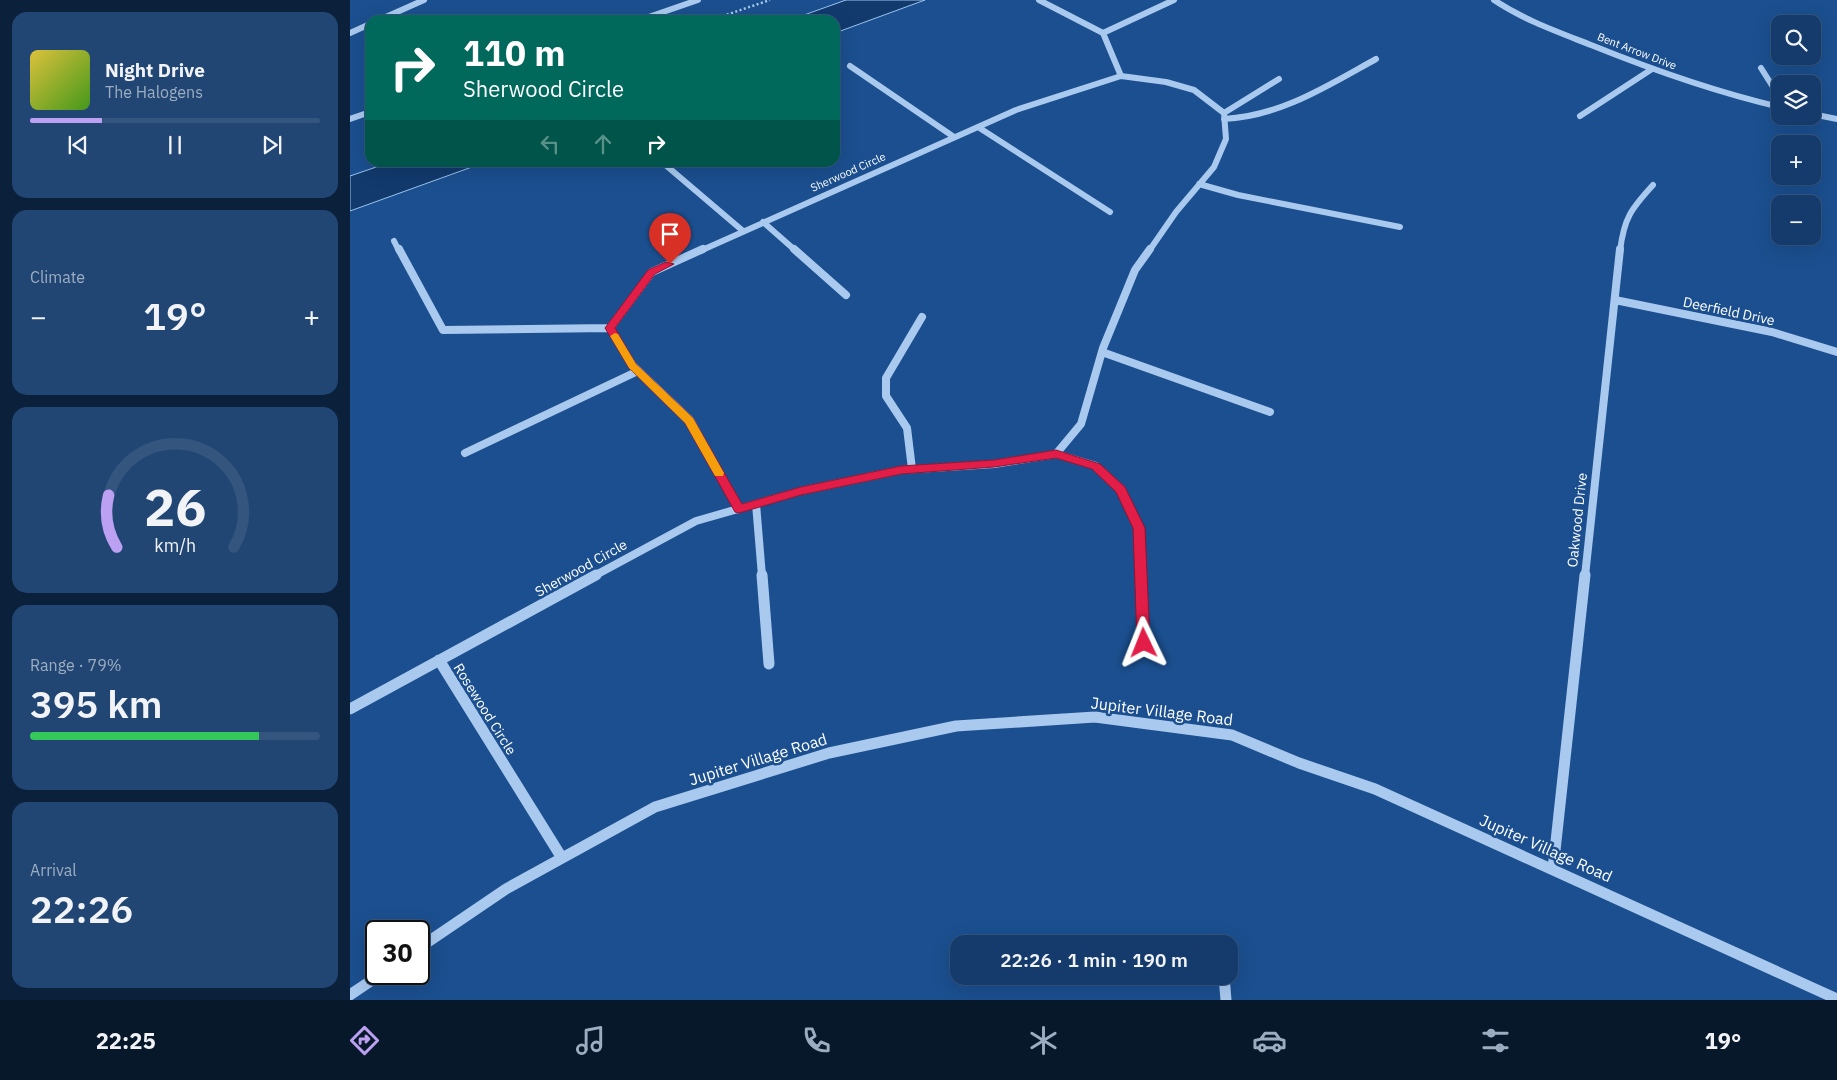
<!DOCTYPE html>
<html lang="en">
<head>
<meta charset="utf-8">
<style>
	body { margin:0; font-family:"IBM Plex Sans",sans-serif; background:#214673; color:#f1f3f6; height:100vh; display:flex; flex-direction:column; font-size:19px; white-space:nowrap }
	* { box-sizing:border-box; margin:0 }
	p { font-size:16px; color:#9dadc1 }
	.icon { flex:none; width:28px; height:28px; fill:none; stroke:currentColor; stroke-width:2; stroke-linecap:round; stroke-linejoin:round }
	.map { position:relative; flex:1; overflow:hidden }
	.details { display:flex; flex-direction:column; gap:12px; padding:12px; background:#0b203b; width:350px }
	.details>* { flex:none }
	.banner { position:absolute; left:15px; top:15px; width:475px; height:152px; border-radius:15px; box-shadow:0 5px 20px #0002,0 0 0 1px #33557e; background:#00695c; color:#fff; overflow:hidden }
	.tools { position:absolute; left:1421px; top:15px; display:grid; gap:10px }
	.tools a { display:grid; place-items:center; width:50px; height:50px; border-radius:10px; background:#143b6b; box-shadow:0 5px 20px #0002,0 0 0 1px #33557e; font-size:25px }
	.speed { position:absolute; left:15px; top:920px; display:flex; gap:10px; font-size:25px; font-weight:700; text-align:center }
	.speed>* { display:grid; place-content:center; width:65px; height:65px; border-radius:50%; background:#143b6b; box-shadow:0 5px 20px #0002,0 0 0 1px #33557e; line-height:1 }
	.speed .limit { border:2px solid #111; border-radius:8px; background:#fff; color:#111 }
	.pin { position:absolute; display:grid; place-items:center; width:42px; height:42px; color:#fff; margin:-51px -21px; border-radius:50% 50% 50% 0; rotate:-45deg; box-shadow:0 0 5px #0007 }
	.pin .icon { rotate:45deg }
	.me { position:absolute; width:55px; margin:-28px; rotate:358deg; stroke-linejoin:round; filter:drop-shadow(0 0 4px #0008) }
	.turn { display:flex; align-items:center; gap:18px; height:105px; padding:0 15px; font-size:22px }
	.turn .icon { width:65px; height:65px; stroke-width:2.5 }
	.turn b { display:block; font-size:35px; line-height:42px }
	.lanes { display:flex; align-items:center; height:48px; padding:0 15px; background:#0003; justify-content:center; gap:25px; direction:ltr }
	.lanes .off { opacity:.35 }
	.big { font-size:38px; font-weight:600; line-height:1.1 }
	.details .tile { flex:1; display:flex; flex-direction:column; justify-content:center; gap:8px; min-width:0; padding:0 18px; border-radius:15px; background:#214673 }
	.details .dial { align-items:center; gap:0 }
	.dial svg { height:130px; overflow:visible; fill:none; stroke:#33557e; stroke-width:7; stroke-linecap:round; text-anchor:middle }
	.dial text { fill:#f1f3f6; stroke:none }
	.song { display:flex; align-items:center; gap:15px }
	.cover { width:60px; height:60px; border-radius:8px; background:linear-gradient(135deg,hsl(50 70% 55%),hsl(100 70% 35%)) }
	.played { height:5px; border-radius:2px; background:linear-gradient(90deg,#bca0f2 25%,#33557e 25%) }
	.keys { display:flex; justify-content:space-around; direction:ltr }
	.heat { display:flex; justify-content:space-between; align-items:center; font-size:28px; direction:ltr }
	.charge { height:8px; border-radius:4px; background:linear-gradient(90deg,#34c759 79%,#33557e 0) }
	.trip { position:absolute; left:600px; top:935px; width:288px; height:50px; border-radius:15px; background:#143b6b; box-shadow:0 5px 20px #0002,0 0 0 1px #33557e; font-weight:600; line-height:50px; text-align:center }
	.tab-bar { display:flex; height:80px; justify-content:space-around; align-items:center; background:#08182b; color:#9dadc1 }
	.tab-bar .icon { width:35px; height:35px }
	.tab-bar .active { color:#bca0f2 }
	.tab-bar b { font-size:22px; color:#f1f3f6 }
	main { display:flex; flex:1; min-height:0 }
	.map>svg:first-child { display:block }
</style>
</head>
<body>
<main>
<section class="details">
<div class="tile">
<div class="song"><i class="cover"></i><div><b>Night Drive</b><p>The Halogens</p></div></div>
<div class="played"></div>
<div class="keys"><svg class="icon" aria-label="previous" viewBox="0 0 24 24"><path d="M18 5L8 12l10 7zM5 5v14"/></svg><svg class="icon" aria-label="pause" viewBox="0 0 24 24"><path d="M8 5v14M16 5v14"/></svg><svg class="icon" aria-label="next" viewBox="0 0 24 24"><path d="M6 5l10 7-10 7zM19 5v14"/></svg></div>
</div>
<div class="tile"><p>Climate</p>
<div class="heat"><a>−</a><b class="big">19°</b><a>+</a></div>
</div>
<div class="tile dial"><svg viewBox="0 0 100 80">
<path d="M14 69A42 42 0 1 1 86 69"/>
<path d="M14 69A42 42 0 0 1 9 37" stroke="#bca0f2"/>
<text x="50" y="56" font-size="32" font-weight="700">26</text>
<text x="50" y="72" font-size="11">km/h</text>
</svg></div>
<div class="tile"><p>Range · 79%</p><b class="big">395 km</b><div class="charge"></div></div>
<div class="tile"><p>Arrival</p><b class="big">22:26</b></div>
</section>
<div class="map">
<svg width="1487" height="1000" viewBox="0 0 1487 1000">
	<rect width="100%" height="100%" fill="#1b4f8f"/>
	<path fill="#123a6d" stroke="#9cc4f0" d="M496,0H575L485,33V20H440Z
		M38,163V162L133,163L0,211V176Z"/>
	<g fill="none" stroke-linecap="round" stroke-linejoin="round">
		<path stroke="#a9c9ee" stroke-width="2.5" stroke-dasharray="2 2.5" stroke-linecap="butt" d="M364,19L420,0"/>
		<path stroke="#a9c9ee" stroke-width="6" d="M689,0L753,33
			M1144,0C1174,20 1208,32 1241,45C1303,70 1365,92 1430,107
			M29,20L74,0
			M290,20L348,0
			M0,33L20,24
			M500,66L604,137
			M1411,68L1430,98
			M771,76L753,33L824,0
			M874,113L929,79
			M1462,114L1487,119
			M1230,116L1302,69
			M0,119L20,112
			M874,119C931,116 977,86 1026,59
			M628,127L760,212
			M312,162L393,231
			M849,184L888,195L1050,227
			M413,222L446,251
			M44,241L49,251
			M350,251L666,110L771,76L816,82L844,90L874,113L876,139L864,167L826,212L799,251
			M1270,251C1274,218 1281,209 1303,185"/>
		<path stroke="#a9c9ee" stroke-width="8" d="M49,249L93,330L260,328
			M353,249L302,272L260,328L283,366L340,420L389,509
			M444,249L496,295
			M1265,300L1422,332L1487,352
			M752,352L920,412
			M115,453L288,371
			M706,454L731,424L753,348L785,270L800,249
			M562,469L557,428L536,396V378L572,317
			M406,504L412,576
			M244,576L346,521L451,491L551,470L644,464L706,454L746,466L771,490L789,528L791,576
			M1235,576L1270,249"/>
		<path stroke="#a9c9ee" stroke-width="11" d="M412,575L419,664
			M791,575L794,643
			M89,660L212,858
			M0,709L246,575
			M1203,869L1235,575
			M69,948L156,889L305,807L479,753L606,726L745,717L882,735L949,763L1025,789L1487,999
			M874,976L876,1000
			M0,995L31,974"/>
	</g>
	<path fill="#e11d48" stroke="#92132f" d="M316,262L324,264L305,274L265,328L286,364L343,418L392,504L451,487L551,466L644,460L706,450L750,464L775,487L795,528L800,643L798,646H789L787,643L783,528L766,492L742,469L706,458L644,467L551,474L451,495L389,513L385,512L335,423L279,368L255,328L298,270Z"/>
	<path fill="#f59e0b" d="M265,333L268,334L286,364L343,418L374,473L373,476H365L335,423L279,368L260,336Z"/>
	<g text-anchor="middle" dominant-baseline="central" stroke-width="5" stroke-linejoin="round" paint-order="stroke">
		<g font-size="11" fill="#fff" stroke="#1b4f8f">
			<text transform="translate(1287 51) rotate(21)">Bent Arrow Drive</text>
			<text transform="translate(498 172) rotate(-24)">Sherwood Circle</text>
		</g>
		<g font-size="14" fill="#fff" stroke="#1b4f8f">
			<text transform="translate(1379 311) rotate(12)">Deerfield Drive</text>
			<text transform="translate(1227 520) rotate(-84)">Oakwood Drive</text>
			<text transform="translate(231 568) rotate(-29)">Sherwood Circle</text>
			<text transform="translate(135 709) rotate(58)">Rosewood Circle</text>
		</g>
		<g font-size="16" fill="#fff" stroke="#1b4f8f">
			<text transform="translate(812 711) rotate(7)">Jupiter Village Road</text>
			<text transform="translate(408 759) rotate(-17)">Jupiter Village Road</text>
			<text transform="translate(1196 848) rotate(24)">Jupiter Village Road</text>
		</g>
	</g>
</svg>
<div class="tools">
<a><svg class="icon" aria-label="search" viewBox="0 0 24 24"><circle cx="10" cy="10" r="6"/><path d="M15 15l6 6"/></svg></a>
<a><svg class="icon" aria-label="layers" viewBox="0 0 24 24"><path d="M12 4l9 5-9 5-9-5zM3 14l9 5 9-5"/></svg></a>
<a>+</a>
<a>−</a>
</div>
<div class="speed"><div class="limit">30</div></div>
<div class="pin" style="left:320px;top:264px;background:#d93025"><svg class="icon" aria-label="arrive" viewBox="0 0 24 24"><path d="M6 21V4h12l-3 4 3 4H6"/></svg></div>
<svg class="me" style="left:794px;top:643px" viewBox="-20 -20 40 40"><path d="M0-17L14 15 0 8-14 15z" fill="#e11d48" stroke="#fff" stroke-width="4"/></svg>
<div class="trip">22:26 · 1 min · 190 m</div>
<div class="banner">
<div class="turn"><svg class="icon" aria-label="right" viewBox="0 0 24 24"><path d="M7 20v-9h11M14 6l5 5-5 5"/></svg><div><b>110 m</b>Sherwood Circle</div></div>
<div class="lanes"><svg class="icon off" aria-label="left" viewBox="0 0 24 24"><path d="M17 20v-9H6M10 6l-5 5 5 5"/></svg><svg class="icon off" aria-label="ahead" viewBox="0 0 24 24"><path d="M12 20V5M6 11l6-6 6 6"/></svg><svg class="icon" aria-label="right" viewBox="0 0 24 24"><path d="M7 20v-9h11M14 6l5 5-5 5"/></svg></div>
</div>
</div>
</main>
<nav class="tab-bar">
<b>22:25</b>
<svg class="icon active" aria-label="directions" viewBox="0 0 24 24"><path d="M12 3l9 9-9 9-9-9zM9 14v-3h6M13 9l2 2-2 2"/></svg>
<svg class="icon" aria-label="music" viewBox="0 0 24 24"><path d="M9 18V5l10-2v13"/><circle cx="6" cy="18" r="3"/><circle cx="16" cy="16" r="3"/></svg>
<svg class="icon" aria-label="phone" viewBox="0 0 24 24"><path d="M5 4h4l2 5-3 2q2 4 5 5l2-3 5 2v4C11 20 4 13 5 4z"/></svg>
<svg class="icon" aria-label="climate" viewBox="0 0 24 24"><path d="M12 3v18M4 7l16 10M4 17L20 7"/></svg>
<svg class="icon" aria-label="car" viewBox="0 0 24 24"><path d="M5 17H2v-5l4-1 3-4h7l3 4 3 1v5h-3M9 17h6M6 11h13"/><circle cx="7" cy="17" r="2"/><circle cx="17" cy="17" r="2"/></svg>
<svg class="icon" aria-label="filters" viewBox="0 0 24 24"><path d="M4 7h16M4 17h16"/><circle cx="9" cy="7" r="2"/><circle cx="15" cy="17" r="2"/></svg>
<b>19°</b>
</nav>
</body>
</html>
